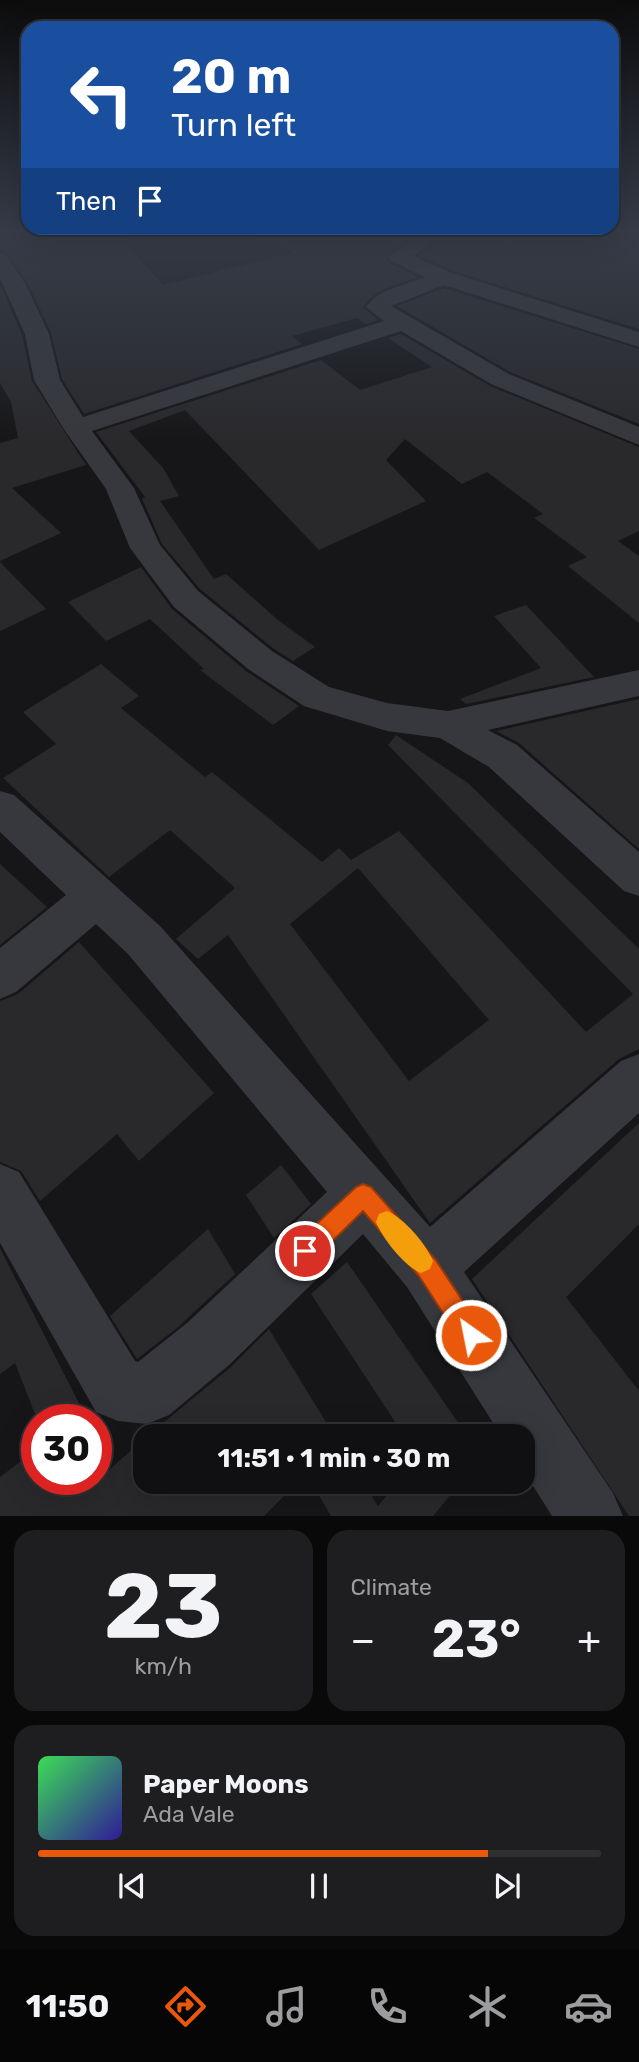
<!DOCTYPE html>
<html lang="en">
<head>
<meta charset="utf-8">
<style>
	body { margin:0; font-family:Rubik,sans-serif; background:#1e1e20; color:#f1f3f6; height:100vh; display:flex; flex-direction:column; font-size:26px; white-space:nowrap }
	* { box-sizing:border-box; margin:0 }
	p { font-size:23px; color:#9c9d9f }
	.icon { flex:none; width:38px; height:38px; fill:none; stroke:currentColor; stroke-width:2; stroke-linecap:round; stroke-linejoin:round }
	.map { position:relative; height:1516px; overflow:hidden }
	.panel { display:flex; flex-direction:column; gap:14px; padding:14px; background:#09090a; flex:1 }
	.panel>* { flex:none }
	.guide { position:absolute; left:21px; top:21px; width:598px; height:214px; border-radius:21px; box-shadow:0 7px 28px #0002,0 0 0 2px #303032; background:#1a4fa0; color:#fff; overflow:hidden }
	.speed { position:absolute; left:21px; top:1404px; display:flex; gap:14px; font-size:35px; font-weight:700; text-align:center }
	.speed>* { display:grid; place-content:center; width:91px; height:91px; border-radius:50%; background:#101012; box-shadow:0 7px 28px #0002,0 0 0 2px #303032; line-height:1 }
	.speed .limit { border:10px solid #d22; background:#fff; color:#111 }
	.pin { position:absolute; display:grid; place-items:center; width:60px; height:60px; color:#fff; margin:-30px; border:4px solid #fff; border-radius:50%; box-shadow:0 2px 7px #0007 }
	.me { position:absolute; width:77px; margin:-38px; rotate:327deg; stroke-linejoin:round; filter:drop-shadow(0 0 5px #0008) }
	.turn { display:flex; align-items:center; gap:24px; height:147px; padding:0 35px; font-size:32px }
	.turn .icon { width:91px; height:91px; stroke-width:2.5 }
	.turn b { display:block; font-size:49px; line-height:60px }
	.then { display:flex; align-items:center; height:66px; padding:0 35px; background:#0003; gap:14px; font-size:26px }
	.big { font-size:52px; font-weight:700; line-height:1.1 }
	.panel .tile { flex:1; display:flex; flex-direction:column; justify-content:center; gap:10px; min-width:0; padding:0 24px; border-radius:21px; background:#1e1e20 }
	.panel .dial { align-items:center; gap:0 }
	.dial b { font-size:91px; line-height:1 }
	.song { display:flex; align-items:center; gap:21px }
	.cover { width:84px; height:84px; border-radius:10px; background:linear-gradient(135deg,hsl(130 70% 55%),hsl(250 70% 35%)) }
	.played { height:7px; border-radius:4px; background:linear-gradient(90deg,#ea580c 80%,#303032 80%) }
	.keys { display:flex; justify-content:space-around; direction:ltr }
	.heat { display:flex; justify-content:space-between; align-items:center; font-size:38px; direction:ltr }
	.panel .tiles { flex:1; display:grid; gap:14px; grid-template-columns:1fr 1fr }
	.tile:last-child { grid-column:span 2 }
	.trip { position:absolute; left:133px; top:1424px; width:402px; height:70px; border-radius:21px; background:#101012; box-shadow:0 7px 28px #0002,0 0 0 2px #303032; font-weight:700; line-height:70px; text-align:center }
	.menu { display:flex; height:112px; justify-content:space-around; align-items:center; background:#060607; color:#9c9d9f }
	.menu .icon { width:49px; height:49px }
	.menu .on { color:#ea580c }
	.menu b { font-size:32px; color:#f1f3f6 }
	.map>svg:first-child { display:block }
</style>
</head>
<body>
<div class="map">
<svg width="639" height="1516" viewBox="0 0 639 1516">
	<rect width="100%" height="100%" fill="#161618"/>
	<path fill="#29292c" fill-rule="evenodd" d="M0,232H116L163,285L295,252L251,236L252,232H419L385,257L390,263L418,277L384,289L369,299L363,307L378,320L366,324L357,318L292,336L302,344L84,414L62,379L51,333L28,284L0,244Z
		M450,232H639V329L453,271L418,255Z
		M0,284L22,335L32,381L86,465L12,488L61,533L0,561V443L18,438L11,402L0,383Z
		M444,288L639,349V424L510,372L397,306Z
		M401,334L490,386L639,447V531L618,541L639,556V623L568,566L587,557L534,518L543,514L487,472L462,484L405,439L386,460L426,501L319,550L185,410L129,431L163,468L179,496L160,501L214,579L226,574L278,620L315,647L293,661L274,649L200,589L162,544L142,499L145,497L96,432L321,360L360,390L432,367L388,338Z
		M0,562L46,609L0,631Z
		M141,567L172,609L246,671L299,706L273,725L200,670L204,669L150,619L106,641L68,602Z
		M526,605L594,677L466,704L460,699L541,668L494,616Z
		M101,664L139,696L121,708L205,777L212,772L322,862L339,848L351,860L399,831L586,1032L633,994L388,745L396,735L468,783L639,949V1049L619,1059L430,1223L228,935L198,959L176,939L235,888L170,830L109,877L3,778L56,744L23,712ZM358,868L489,1020L409,1081L290,924Z
		M639,699V849L519,743L496,731Z
		M0,864L47,907L0,945Z
		M79,942L214,1093L139,1161L117,1134L40,1201L21,1171L0,1162V1001L18,994Z
		M639,1123V1224L566,1297L639,1391V1516H629L472,1279Z
		M281,1165L311,1204L274,1238L246,1195Z
		M208,1229L235,1274L177,1328L137,1359L110,1316Z
		M0,1248L4,1256L87,1419H37L15,1363L0,1374Z
		M347,1262L468,1437H405L311,1294Z
		M269,1329L335,1437H146L231,1367Z
		M145,1438V1482H298L264,1516H0V1477L37,1449V1479H99Z
		M311,1482H363L378,1506L398,1482H461L433,1516H331Z"/>
	<g fill="none" stroke-linecap="round" stroke-linejoin="round">
		<path fill="#37383d" fill-rule="evenodd" d="M423,232H447L413,256L452,273L639,332V347L444,285L391,306L509,374L639,427V445L491,384L401,331L92,431L134,488L160,545L198,591L272,651L329,687L387,703L448,711L639,670V696L488,730L517,745L639,852V896L624,891L489,767L440,738L387,731L304,706L248,669L174,607L130,548L106,489L63,428L34,380L25,334L0,278V254L7,256L26,285L49,334L60,380L83,417L384,321L366,307C379,289 405,285 425,277L391,261L388,257Z
			M0,791L14,795L160,926L430,1227L621,1061L639,1054V1113L464,1272L613,1493L623,1516H552L523,1470V1437H502L407,1287L363,1234L229,1365L169,1415L147,1424L118,1421L96,1412L0,1243V1164L19,1172L135,1361L138,1362L187,1323L327,1192L128,954L96,924L16,992L0,999V948L66,895L0,832Z"/>
	</g>
	<linearGradient id="sky" x2="0" y2="1"><stop stop-color="#0c0c0d"/><stop offset="0.52" stop-color="#363c48"/><stop offset="1" stop-color="#363c48" stop-opacity="0"/></linearGradient>
	<rect width="639" height="444" fill="url(#sky)"/>
	<path fill="#ea580c" stroke="#983908" stroke-width="2" d="M363,1184L371,1187L435,1259L480,1327L484,1335L480,1344L471,1347L463,1344L419,1276L363,1211L314,1259L305,1262L297,1259L294,1251L297,1242L356,1187Z"/>
	<path fill="#f59e0b" d="M387,1211C404,1218 426,1244 433,1261L430,1269L421,1273C404,1266 383,1239 376,1222L379,1214Z"/>
</svg>
<div class="speed"><div class="limit">30</div></div>
<div class="pin" style="left:305px;top:1251px;background:#d93025"><svg class="icon" aria-label="arrive" viewBox="0 0 24 24"><path d="M6 21V4h12l-3 4 3 4H6"/></svg></div>
<svg class="me" style="left:471px;top:1335px" viewBox="-20 -20 40 40"><circle r="17" fill="#ea580c" stroke="#fff" stroke-width="3"/><path d="M0-11L8 9 0 5-8 9z" fill="#fff"/></svg>
<div class="trip">11:51 · 1 min · 30 m</div>
<div class="guide">
<div class="turn"><svg class="icon" aria-label="left" viewBox="0 0 24 24"><path d="M17 20v-9H6M10 6l-5 5 5 5"/></svg><div><b>20 m</b>Turn left</div></div>
<div class="then">Then<svg class="icon" aria-label="arrive" viewBox="0 0 24 24"><path d="M6 21V4h12l-3 4 3 4H6"/></svg></div>
</div>
</div>
<section class="panel">
<div class="tiles">
<div class="tile dial"><b>23</b><p>km/h</p></div>
<div class="tile"><p>Climate</p>
<div class="heat"><a>−</a><b class="big">23°</b><a>+</a></div>
</div>
<div class="tile">
<div class="song"><i class="cover"></i><div><b>Paper Moons</b><p>Ada Vale</p></div></div>
<div class="played"></div>
<div class="keys"><svg class="icon" aria-label="previous" viewBox="0 0 24 24"><path d="M18 5L8 12l10 7zM5 5v14"/></svg><svg class="icon" aria-label="pause" viewBox="0 0 24 24"><path d="M8 5v14M16 5v14"/></svg><svg class="icon" aria-label="next" viewBox="0 0 24 24"><path d="M6 5l10 7-10 7zM19 5v14"/></svg></div>
</div>
</div>
</section>
<nav class="menu">
<b>11:50</b>
<svg class="icon on" aria-label="directions" viewBox="0 0 24 24"><path d="M12 3l9 9-9 9-9-9zM9 14v-3h6M13 9l2 2-2 2"/></svg>
<svg class="icon" aria-label="music" viewBox="0 0 24 24"><path d="M9 18V5l10-2v13"/><circle cx="6" cy="18" r="3"/><circle cx="16" cy="16" r="3"/></svg>
<svg class="icon" aria-label="phone" viewBox="0 0 24 24"><path d="M5 4h4l2 5-3 2q2 4 5 5l2-3 5 2v4C11 20 4 13 5 4z"/></svg>
<svg class="icon" aria-label="climate" viewBox="0 0 24 24"><path d="M12 3v18M4 7l16 10M4 17L20 7"/></svg>
<svg class="icon" aria-label="car" viewBox="0 0 24 24"><path d="M5 17H2v-5l4-1 3-4h7l3 4 3 1v5h-3M9 17h6M6 11h13"/><circle cx="7" cy="17" r="2"/><circle cx="17" cy="17" r="2"/></svg>
</nav>
</body>
</html>
